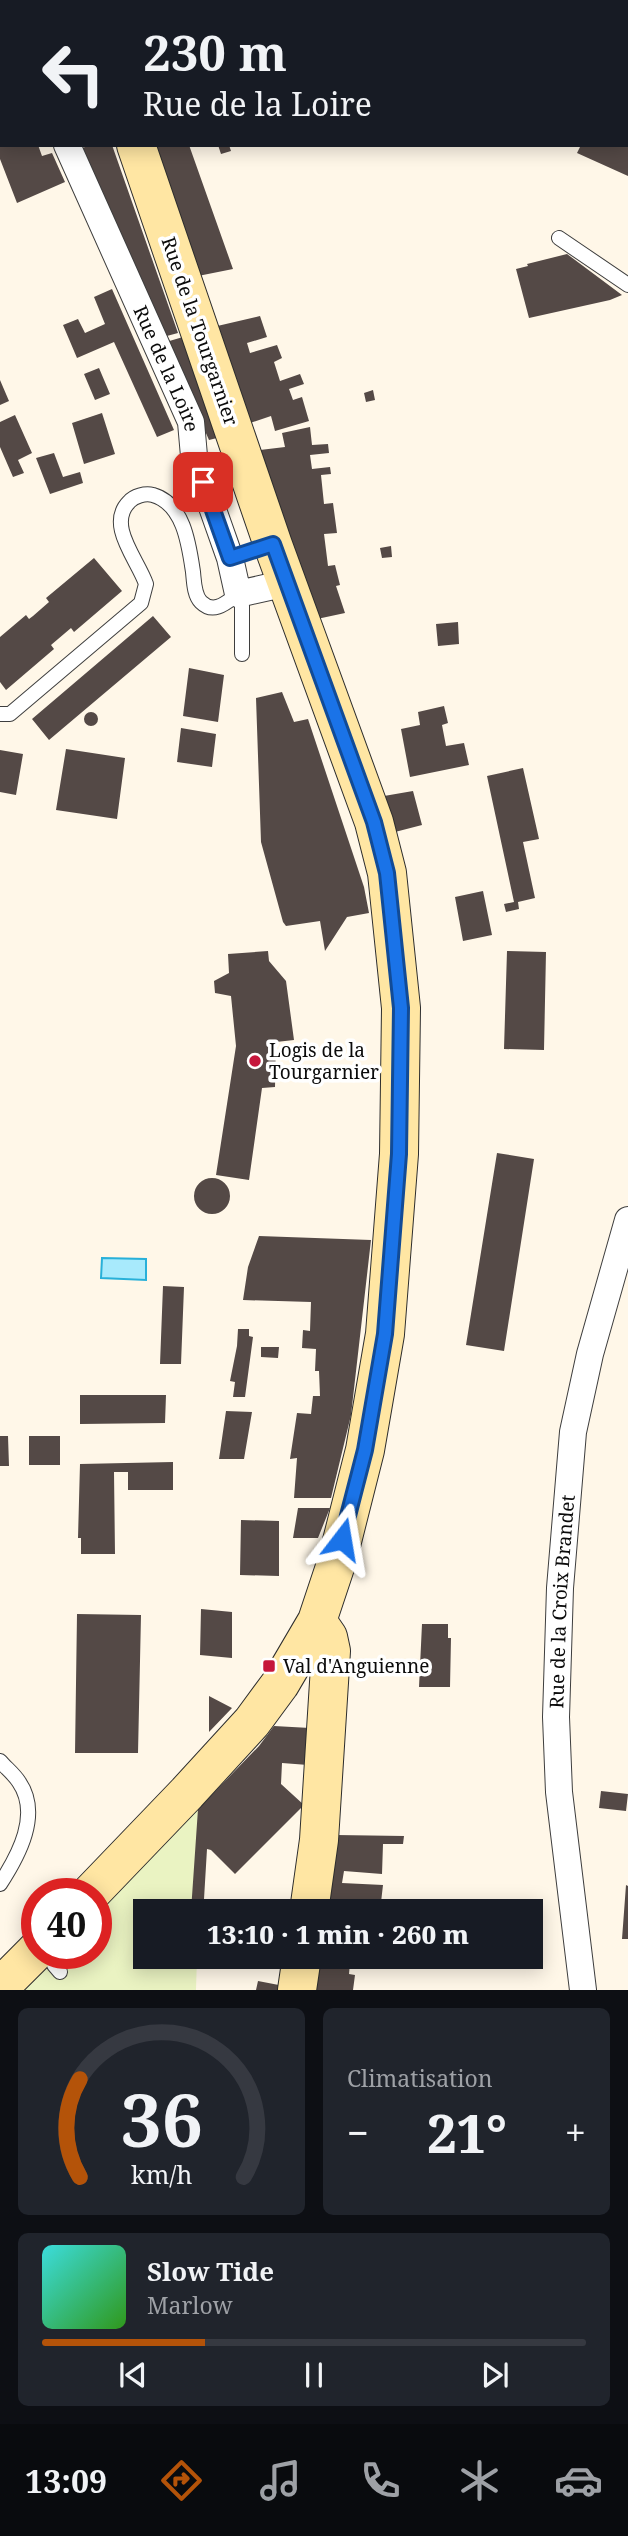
<!DOCTYPE html>
<html lang="fr">
<head>
<meta charset="utf-8">
<style>
	body { margin:0; font-family:"Noto Serif",serif; background:#20242c; color:#f1f3f6; height:100vh; display:flex; flex-direction:column; font-size:26px; white-space:nowrap }
	* { box-sizing:border-box; margin:0 }
	p { font-size:23px; color:#9ea1a6 }
	.icon { flex:none; width:38px; height:38px; fill:none; stroke:currentColor; stroke-width:2; stroke-linecap:round; stroke-linejoin:round }
	.map { position:relative; height:1990px; overflow:hidden }
	.drawer { display:flex; flex-direction:column; gap:18px; padding:18px; background:#0d0f14; flex:1 }
	.drawer>* { flex:none }
	.banner { position:absolute; left:0px; top:0px; width:628px; height:147px; box-shadow:0 4px 18px #0003; background:#171b24; color:#f1f3f6; overflow:hidden }
	.speed { position:absolute; left:21px; top:1878px; display:flex; gap:14px; font-size:35px; font-weight:700; text-align:center }
	.speed>* { display:grid; place-content:center; width:91px; height:91px; border-radius:50%; background:#171b24; box-shadow:0 4px 18px #0003; line-height:1 }
	.speed .limit { border:10px solid #d22; background:#fff; color:#111 }
	.pin { position:absolute; display:grid; place-items:center; width:60px; height:60px; color:#fff; margin:-30px; border-radius:14px; box-shadow:0 4px 10px #0006 }
	.me { position:absolute; width:77px; margin:-38px; rotate:14deg; stroke-linejoin:round; filter:drop-shadow(0 0 5px #0008) }
	.turn { display:flex; align-items:center; gap:24px; height:147px; padding:0 28px; font-size:32px }
	.turn .icon { width:91px; height:91px; stroke-width:2.5 }
	.turn b { display:block; font-size:49px; line-height:60px }
	.big { font-size:52px; font-weight:800; line-height:1.1 }
	.drawer .tile { flex:1; display:flex; flex-direction:column; justify-content:center; gap:10px; min-width:0; padding:0 24px; border-radius:10px; background:#20242c }
	.drawer .dial { align-items:center; gap:0 }
	.dial svg { height:182px; overflow:visible; fill:none; stroke:#363941; stroke-width:7; stroke-linecap:round; text-anchor:middle }
	.dial text { fill:#f1f3f6; stroke:none }
	.song { display:flex; align-items:center; gap:21px }
	.cover { width:84px; height:84px; border-radius:10px; background:linear-gradient(135deg,hsl(180 70% 55%),hsl(110 70% 35%)) }
	.played { height:7px; border-radius:4px; background:linear-gradient(90deg,#b45309 30%,#363941 30%) }
	.keys { display:flex; justify-content:space-around; direction:ltr }
	.heat { display:flex; justify-content:space-between; align-items:center; font-size:38px; direction:ltr }
	.drawer .tiles { flex:1; display:grid; gap:18px; grid-template-columns:1fr 1fr }
	.tile:last-child { grid-column:span 2 }
	.trip { position:absolute; left:133px; top:1899px; width:410px; height:70px; border-radius:0px; background:#171b24; box-shadow:0 4px 18px #0003; font-weight:800; line-height:70px; text-align:center }
	.tab-bar { display:flex; height:112px; justify-content:space-around; align-items:center; background:#090b0e; color:#9ea1a6 }
	.tab-bar .icon { width:49px; height:49px }
	.tab-bar .on { color:#b45309 }
	.tab-bar b { font-size:32px; color:#f1f3f6 }
	.map>svg:first-child { display:block }
</style>
</head>
<body>
<div class="map">
<svg width="628" height="1990" viewBox="0 0 628 1990">
	<rect width="100%" height="100%" fill="#fff7e8"/>
	<path fill="#eaf3c2" d="M198,1809L197,1911H145V1956L197,1957L196,1990H18L55,1953H96V1911Z"/>
	<path fill="#a8eafc" stroke="#28b0d9" stroke-width="2" d="M102,1258L146,1259V1280L101,1278Z"/>
	<path fill="#544946" d="M0,145H38L42,156L52,153L65,182L17,203L0,159Z
		M90,145H112L178,333L163,337L80,149Z
		M151,145H189L233,269L198,276Z
		M218,145H229L231,151L221,154Z
		M581,145H628V176L577,153Z
		M567,254L622,295L610,300L529,318L516,269L528,266L527,264Z
		M112,289L174,430L157,437L114,342L77,358L63,325L78,319L85,333L105,324L94,297Z
		M260,316L267,337L247,343L250,353L277,345L282,358L274,362L280,381L300,374L304,384L289,389L293,400L302,397L309,421L275,431L271,416L250,423L213,327Z
		M183,337L217,438L209,440L166,342Z
		M99,368L110,394L95,400L84,374Z
		M0,380L9,401L0,405Z
		M373,390L375,400L366,402L364,393Z
		M102,413L115,454L84,464L72,423Z
		M15,415L32,453L18,460L24,473L13,477L0,447V422Z
		M310,427L312,445L328,444L329,453L310,455L312,469L330,467L331,474L321,475L324,504L333,503L337,533L324,534L328,566L335,565L340,585L336,586L345,613L317,619L260,450L285,447L282,433Z
		M54,453L63,477L80,472L83,483L50,494L36,458Z
		M391,546L392,557L382,558L380,548Z
		M94,558L122,591L74,632L71,628L51,645L54,649L6,690L0,682V637L26,615L29,619L33,616L49,602L46,598Z
		M153,616L171,637L49,740L32,719Z
		M458,622L459,644L438,646L436,624Z
		M189,668L224,675L218,722L183,716Z
		M282,692L294,722L308,719L364,887L369,913L347,917L325,951L320,921L286,926L283,922L261,842L256,698Z
		M444,706L448,723L442,725L446,746L464,743L469,765L410,777L401,729L420,725L418,712Z
		M84 719a7 7 0 1 1 14 0a7 7 0 1 1-14 0Z
		M181,728L216,734L212,767L177,762Z
		M66,749L125,758L117,819L56,810Z
		M0,750L23,754L16,795L0,792Z
		M523,768L539,839L523,842L535,898L518,902L519,909L506,912L504,904L514,902L487,776Z
		M413,791L422,825L395,832L384,796Z
		M483,891L492,935L463,941L455,897Z
		M268,951L269,961L286,981L294,1040L276,1042L275,1087L262,1088L249,1180L216,1175L236,1046L231,996L215,993L214,981L229,973L228,954Z
		M507,951L546,952L544,1050L504,1049Z
		M497,1153L534,1159L504,1351L466,1345Z
		M194 1196a18 18 0 1 1 36 0a18 18 0 1 1-36 0Z
		M259,1236L371,1240L351,1415L331,1498H294L297,1458L290,1459L297,1413L311,1414L313,1396H320L319,1371H315L316,1349L302,1348L303,1330L310,1331L311,1302L243,1300L248,1267Z
		M163,1286L184,1287L181,1364H160Z
		M238,1329H249V1336L253,1337L245,1397H233L235,1382L230,1381L237,1346Z
		M261,1347H279L278,1358L261,1357Z
		M80,1395H166L165,1423L80,1424Z
		M226,1411L252,1412L244,1459H219Z
		M0,1436H8L9,1466H0Z
		M29,1436H60V1465H29Z
		M173,1462V1490H128V1472H114L115,1554H81V1538H78L80,1464Z
		M298,1508H330L318,1538H293Z
		M241,1520L279,1521V1576L240,1575Z
		M201,1609L232,1612V1658L200,1655Z
		M77,1614L141,1615L138,1753H75Z
		M422,1624H448V1638H451L450,1687H419Z
		M209,1696L232,1708L209,1732Z
		M274,1726L310,1728L308,1765L282,1763L281,1784L304,1805L235,1874L211,1850L207,1849L204,1899L289,1908V1911H191L198,1809L259,1746Z
		M601,1791L628,1794L626,1811L599,1808Z
		M336,1835L404,1836L403,1844H383L382,1874L344,1871L342,1883L383,1885L380,1911H326Z
		M626,1885L628,1886V1939H622Z
		M246,1956H271V1961Z
		M320,1956H374L372,1965L350,1962L349,1974L355,1975L353,1990H314Z
		M258,1981L284,1986L283,1990H256Z"/>
	<g fill="none" stroke-linecap="round" stroke-linejoin="round">
		<g stroke="#3e3e3e" stroke-width="16">
			<path id="lane" d="M559,238L628,285
				M0,714H10L141,603L146,584C138,560 106,525 129,502C134,496 145,493 153,495C184,504 189,545 193,572C194,581 194,595 201,602C214,615 227,602 238,594L242,606V654
				M0,1761C6,1768 14,1774 19,1782C41,1814 19,1855 0,1884
				M96,1911L102,1916L96,1922
				M60,1972L54,1965L66,1953"/>
		</g>
		<g stroke="#3e3e3e" stroke-width="28">
			<g id="street">
				<path d="M14,0L15,2"/>
				<path d="M534,0L535,2"/>
				<path d="M626,31L628,30"/>
				<path id="s1" d="M67,145L191,422L194,456L230,558L238,594L287,583"/>
				<path id="s2" d="M583,1990L559,1792L556,1717L560,1588L573,1432L590,1354L628,1220"/>
			</g>
		</g>
		<g stroke="#2d2d2d" stroke-width="40">
			<path id="secondary" d="M92,0L93,2
				M90,1894L187,1793L252,1722L280,1684L317,1621L337,1561L365,1450L385,1334L399,1154L401,1008L387,873L374,822L273,545L136,145
				M309,1911L319,1840L331,1651L328,1637L317,1621
				M0,1987L37,1950
				M297,1990L302,1956"/>
		</g>
		<use href="#lane" stroke="#fff" stroke-width="14"/>
		<use href="#street" stroke="#fff" stroke-width="26"/>
		<use href="#secondary" stroke="#ffe6a3" stroke-width="38"/>
	</g>
	<g fill="none" stroke-linecap="round" stroke-linejoin="round">
		<g stroke="#114b97" stroke-width="18">
			<path id="route" d="M203,482L230,558L273,544L374,822L387,873L401,1008L399,1154L385,1334L365,1450L342,1539"/>
		</g>
		<use href="#route" stroke="#1a73e8" stroke-width="12"/>
	</g>
	<g fill="#c6173c" stroke="#fff" stroke-width="2.5">
		<circle cx="255" cy="1061" r="7"/>
		<rect x="262" y="1659" width="14" height="14" rx="3.5"/>
	</g>
	<g text-anchor="middle" dominant-baseline="central" stroke-width="7" stroke-linejoin="round" paint-order="stroke">
		<g font-size="19" fill="#0b0b0b" stroke="#fff">
			<text transform="translate(200 331) rotate(71)">Rue de la Tourgarnier</text>
			<text stroke="none"><textPath href="#s1" startOffset="245">Rue de la Loire</textPath></text>
			<text stroke="none"><textPath href="#s2" startOffset="390">Rue de la Croix Brandet</textPath></text>
		</g>
		<g font-size="19" fill="#0b0b0b" stroke="#fff" text-anchor="start">
			<text x="269" y="1050">Logis de la<tspan x="269" dy="22">Tourgarnier</tspan></text>
			<text x="283" y="1666">Val d'Anguienne</text>
		</g>
	</g>
</svg>
<div class="speed"><div class="limit">40</div></div>
<div class="pin" style="left:203px;top:482px;background:#d93025"><svg class="icon" aria-label="arrive" viewBox="0 0 24 24"><path d="M6 21V4h12l-3 4 3 4H6"/></svg></div>
<svg class="me" style="left:342px;top:1539px" viewBox="-20 -20 40 40"><path d="M0-17L14 15 0 8-14 15z" fill="#1a73e8" stroke="#fff" stroke-width="4"/></svg>
<div class="trip">13:10 · 1 min · 260 m</div>
<div class="banner">
<div class="turn"><svg class="icon" aria-label="left" viewBox="0 0 24 24"><path d="M17 20v-9H6M10 6l-5 5 5 5"/></svg><div><b>230 m</b>Rue de la Loire</div></div>
</div>
</div>
<section class="drawer">
<div class="tiles">
<div class="tile dial"><svg viewBox="0 0 100 80">
<path d="M14 69A42 42 0 1 1 86 69"/>
<path d="M14 69A42 42 0 0 1 14 26" stroke="#b45309"/>
<text x="50" y="56" font-size="32" font-weight="700">36</text>
<text x="50" y="72" font-size="11">km/h</text>
</svg></div>
<div class="tile"><p>Climatisation</p>
<div class="heat"><a>−</a><b class="big">21°</b><a>+</a></div>
</div>
<div class="tile">
<div class="song"><i class="cover"></i><div><b>Slow Tide</b><p>Marlow</p></div></div>
<div class="played"></div>
<div class="keys"><svg class="icon" aria-label="previous" viewBox="0 0 24 24"><path d="M18 5L8 12l10 7zM5 5v14"/></svg><svg class="icon" aria-label="pause" viewBox="0 0 24 24"><path d="M8 5v14M16 5v14"/></svg><svg class="icon" aria-label="next" viewBox="0 0 24 24"><path d="M6 5l10 7-10 7zM19 5v14"/></svg></div>
</div>
</div>
</section>
<nav class="tab-bar">
<b>13:09</b>
<svg class="icon on" aria-label="directions" viewBox="0 0 24 24"><path d="M12 3l9 9-9 9-9-9zM9 14v-3h6M13 9l2 2-2 2"/></svg>
<svg class="icon" aria-label="music" viewBox="0 0 24 24"><path d="M9 18V5l10-2v13"/><circle cx="6" cy="18" r="3"/><circle cx="16" cy="16" r="3"/></svg>
<svg class="icon" aria-label="phone" viewBox="0 0 24 24"><path d="M5 4h4l2 5-3 2q2 4 5 5l2-3 5 2v4C11 20 4 13 5 4z"/></svg>
<svg class="icon" aria-label="climate" viewBox="0 0 24 24"><path d="M12 3v18M4 7l16 10M4 17L20 7"/></svg>
<svg class="icon" aria-label="car" viewBox="0 0 24 24"><path d="M5 17H2v-5l4-1 3-4h7l3 4 3 1v5h-3M9 17h6M6 11h13"/><circle cx="7" cy="17" r="2"/><circle cx="17" cy="17" r="2"/></svg>
</nav>
</body>
</html>
